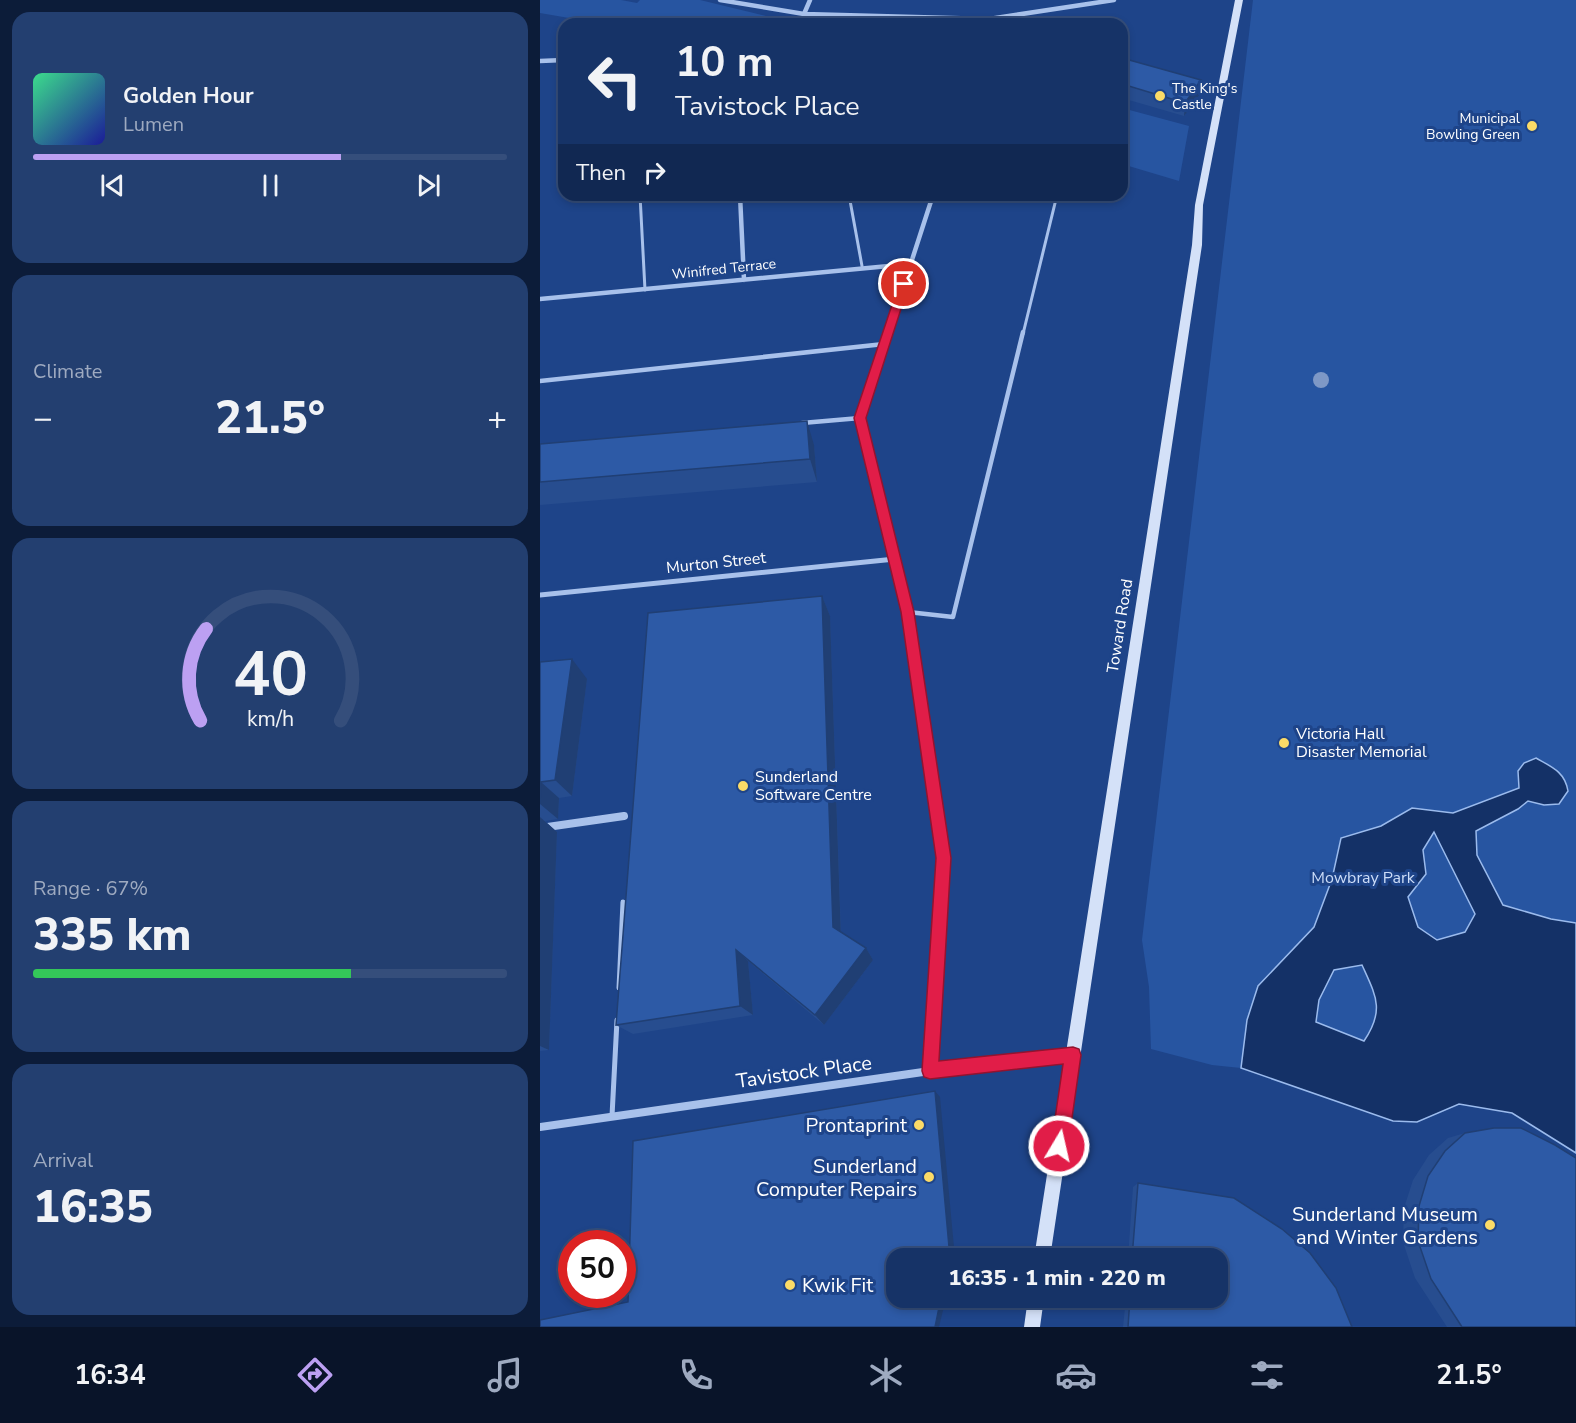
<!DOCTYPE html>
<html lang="en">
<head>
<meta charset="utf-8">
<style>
	body { margin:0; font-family:"Nunito Sans",sans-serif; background:#233f70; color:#f1f3f6; height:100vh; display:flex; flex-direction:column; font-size:22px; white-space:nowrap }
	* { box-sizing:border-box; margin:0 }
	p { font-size:20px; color:#9eaac0 }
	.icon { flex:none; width:33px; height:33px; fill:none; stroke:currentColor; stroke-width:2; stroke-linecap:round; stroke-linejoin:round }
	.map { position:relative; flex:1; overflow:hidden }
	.side { display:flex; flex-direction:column; gap:12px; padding:12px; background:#0c1c39; width:540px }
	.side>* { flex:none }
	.guide { position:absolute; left:18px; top:18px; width:570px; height:183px; border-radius:18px; box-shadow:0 3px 9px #0003,0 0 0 2px #354e7b; background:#163367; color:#f1f3f6; overflow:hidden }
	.speed { position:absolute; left:18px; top:1230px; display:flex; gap:12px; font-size:30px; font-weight:700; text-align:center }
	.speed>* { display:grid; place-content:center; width:78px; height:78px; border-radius:50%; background:#163367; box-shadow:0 3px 9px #0003,0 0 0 2px #354e7b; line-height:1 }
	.speed .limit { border:9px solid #d22; background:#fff; color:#111 }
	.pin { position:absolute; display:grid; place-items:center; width:51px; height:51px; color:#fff; margin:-26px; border:3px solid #fff; border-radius:50%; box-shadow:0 2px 6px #0007 }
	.me { position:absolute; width:66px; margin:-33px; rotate:9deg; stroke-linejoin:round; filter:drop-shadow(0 0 4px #0008) }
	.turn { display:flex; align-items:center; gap:21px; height:126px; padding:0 18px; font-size:27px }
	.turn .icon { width:78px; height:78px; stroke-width:2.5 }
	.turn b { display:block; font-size:42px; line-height:51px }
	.then { display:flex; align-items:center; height:57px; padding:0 18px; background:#0003; gap:12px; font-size:22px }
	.big { font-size:45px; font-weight:800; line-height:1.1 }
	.side .widget { flex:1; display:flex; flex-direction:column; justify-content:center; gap:9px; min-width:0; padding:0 21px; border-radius:18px; background:#233f70 }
	.side .dial { align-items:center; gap:0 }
	.dial svg { height:156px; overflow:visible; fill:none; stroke:#354e7b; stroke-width:7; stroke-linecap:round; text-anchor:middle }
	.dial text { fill:#f1f3f6; stroke:none }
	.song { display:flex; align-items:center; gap:18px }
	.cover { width:72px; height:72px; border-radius:9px; background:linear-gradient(135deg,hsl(150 70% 55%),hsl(240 70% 35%)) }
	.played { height:6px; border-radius:3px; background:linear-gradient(90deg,#bca0f2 65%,#354e7b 65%) }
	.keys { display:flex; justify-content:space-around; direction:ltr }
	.heat { display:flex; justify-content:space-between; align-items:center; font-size:33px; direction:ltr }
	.charge { height:9px; border-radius:4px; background:linear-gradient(90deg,#34c759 67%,#354e7b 0) }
	.trip { position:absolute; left:346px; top:1248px; width:342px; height:60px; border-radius:18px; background:#163367; box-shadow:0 3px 9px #0003,0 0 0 2px #354e7b; font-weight:800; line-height:60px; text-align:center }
	.menu { display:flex; height:96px; justify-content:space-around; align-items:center; background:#091429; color:#9eaac0 }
	.menu .icon { width:42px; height:42px }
	.menu .active { color:#bca0f2 }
	.menu b { font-size:27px; color:#f1f3f6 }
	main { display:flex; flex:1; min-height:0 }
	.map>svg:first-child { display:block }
</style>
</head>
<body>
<main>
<section class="side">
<div class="widget">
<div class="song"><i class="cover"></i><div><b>Golden Hour</b><p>Lumen</p></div></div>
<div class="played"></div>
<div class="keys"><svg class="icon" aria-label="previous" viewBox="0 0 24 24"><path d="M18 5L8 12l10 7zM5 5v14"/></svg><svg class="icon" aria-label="pause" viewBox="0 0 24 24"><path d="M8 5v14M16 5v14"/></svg><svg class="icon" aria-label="next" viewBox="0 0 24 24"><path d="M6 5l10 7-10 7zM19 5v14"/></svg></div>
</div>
<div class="widget"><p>Climate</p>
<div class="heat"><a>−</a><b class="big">21.5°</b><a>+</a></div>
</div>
<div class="widget dial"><svg viewBox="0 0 100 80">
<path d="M14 69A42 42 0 1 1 86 69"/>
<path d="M14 69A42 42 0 0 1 17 22" stroke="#bca0f2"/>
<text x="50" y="56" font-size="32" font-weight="700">40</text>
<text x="50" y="72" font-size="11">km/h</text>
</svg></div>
<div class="widget"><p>Range · 67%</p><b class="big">335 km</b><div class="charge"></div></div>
<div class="widget"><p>Arrival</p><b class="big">16:35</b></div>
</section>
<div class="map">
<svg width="1036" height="1327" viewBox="0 0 1036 1327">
	<rect width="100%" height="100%" fill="#1e4489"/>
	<path fill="#2755a1" d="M0,0H81L97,3L100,0H160L259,24H64L0,13Z
		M713,0H1036V1153L972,1113L919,1104L877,1122L853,1121L701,1068L672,1065L611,1049L609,987L602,940Z
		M582,108L649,126L639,181L582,164Z"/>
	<path fill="#143167" stroke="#9bbbed" stroke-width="1.5" fill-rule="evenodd" d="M996,758C1012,767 1025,772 1028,791L1019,804L1004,805L988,801L978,809L936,831L937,855L963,905L1011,919L1036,923V1153L972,1113L919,1104L877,1122L853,1121L701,1068L707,1020L718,986L774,927L792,879L801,838L841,826L872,808L913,813L979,788L978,771L984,763ZM894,832L935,914L925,932L897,940L878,927L868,897L886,874L883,850ZM822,965C836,996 845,1010 824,1041L776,1022L779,1000L794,970Z"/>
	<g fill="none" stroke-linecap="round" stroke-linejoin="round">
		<path stroke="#a8c1eb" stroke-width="3" d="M100,195L105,290
			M309,195L322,266
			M483,334L517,195"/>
		<path stroke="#a8c1eb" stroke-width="4.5" d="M0,381L344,344
			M262,423L320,418
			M368,612L413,617L483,332"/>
		<path stroke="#a8c1eb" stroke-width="5" d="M79,988L83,902
			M72,1116L77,1020"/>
		<path stroke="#a8c1eb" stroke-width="4.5" d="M180,0L264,14L449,19L574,0
			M264,14L270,0
			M0,61L24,60
			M200,195L204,280
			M0,299L370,264
			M348,334L393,195"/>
		<path stroke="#a8c1eb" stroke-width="5" d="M348,332L320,418L368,612L391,766
			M0,595L355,559"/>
		<path stroke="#a8c1eb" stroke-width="8" d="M0,828L84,816
			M390,1071L404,858L390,765
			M0,1127L390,1071L532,1055"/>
		<path fill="#d4e1f8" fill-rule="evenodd" d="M695,0H703L663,205L662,245L510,1258H494L652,245L655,205Z
			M488,1298H504L500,1327H484Z"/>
	</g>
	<circle fill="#7e98c6" cx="781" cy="380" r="8"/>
	<path fill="#274d8f" d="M582,58L660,94L644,116L582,98Z
		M0,444L274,445L277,482L0,505Z
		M282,596L290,616L301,932L326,948L333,960L284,1025L208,961L213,1015L93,1034L76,1025Z
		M0,662L47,679L32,796L19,798L18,819L5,821L17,832L9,1050L0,1051Z
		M925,1133L1036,1327H907L875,1278L863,1242L864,1208L873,1180L889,1155L908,1138Z
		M598,1183L812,1327H583L586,1298H678V1258H588L593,1187Z"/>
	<path fill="#203f74" d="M661,80L660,94L644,116L645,103Z
		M267,421L274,445L277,482L270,459Z
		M282,596L290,616L301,939L293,927Z
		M32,659L47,679L32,796L15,780Z
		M1,782L19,798L18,819L0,804Z
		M0,817L17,832L9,1050L0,1046Z
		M326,948L333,960L284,1025L275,1015Z
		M196,950L208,961L213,1015L200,1006Z
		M395,1091L400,1097L415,1258H410Z
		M401,1298H406L399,1327H395Z"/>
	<path fill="#2d5aa6" stroke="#203f74" stroke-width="1.5" d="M582,58L661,80L645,103L582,84Z
		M267,421L270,459L0,482V444Z
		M282,596L293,927L326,948L275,1015L196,950L200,1006L76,1025L108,613Z
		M32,659L15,780L1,782L0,803V662Z
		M395,1091L410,1258H357V1298H401L395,1327H0V1320L88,1302L93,1141Z
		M954,1128H981L1015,1145L1036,1158V1327H922L891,1279L878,1241L879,1206L888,1176L905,1151L925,1133Z
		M598,1183L694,1198L742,1229L770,1253L796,1288L812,1327H588L590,1298H678V1258H592Z"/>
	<path fill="#e11d48" stroke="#92132f" stroke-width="1.5" d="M364,280L369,284L326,418L374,612L411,858L399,1061L533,1047L539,1049L541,1055L528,1146L525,1152L519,1154L513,1152L511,1146L523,1064L390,1079L384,1077L382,1071L396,858L361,612L314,418L359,284Z"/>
	<g fill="#fbdb67" stroke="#1e4489" stroke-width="2">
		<circle cx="620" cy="96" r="6"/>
		<circle cx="992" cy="126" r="6"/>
		<circle cx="744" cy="743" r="6"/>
		<circle cx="203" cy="786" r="6"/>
		<circle cx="379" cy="1125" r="6"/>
		<circle cx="389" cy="1177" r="6"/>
		<circle cx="950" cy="1225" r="6"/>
		<circle cx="250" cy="1285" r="6"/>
	</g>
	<g text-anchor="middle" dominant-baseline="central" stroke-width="6" stroke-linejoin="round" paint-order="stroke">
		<g font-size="14" fill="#fff" stroke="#1e4489" text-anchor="start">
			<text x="632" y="88">The King's<tspan x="632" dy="16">Castle</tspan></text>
			<text x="980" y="118" text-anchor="end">Municipal<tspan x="980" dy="16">Bowling Green</tspan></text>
		</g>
		<g font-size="14" fill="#fff" stroke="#1e4489">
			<text transform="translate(184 269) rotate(-6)">Winifred Terrace</text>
		</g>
		<g font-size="16" fill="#fff" stroke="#1e4489">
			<text transform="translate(176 563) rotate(-6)">Murton Street</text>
			<text transform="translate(580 626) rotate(-81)">Toward Road</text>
		</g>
		<g font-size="16" fill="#fff" stroke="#1e4489" text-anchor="start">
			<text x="756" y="734">Victoria Hall<tspan x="756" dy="18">Disaster Memorial</tspan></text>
			<text x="215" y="777">Sunderland<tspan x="215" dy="18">Software Centre</tspan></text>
		</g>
		<g font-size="16" fill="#cdddf8" stroke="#1e4489">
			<text x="823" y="878">Mowbray Park</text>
		</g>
		<g font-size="20" fill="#fff" stroke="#1e4489">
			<text transform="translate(264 1072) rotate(-8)">Tavistock Place</text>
		</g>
		<g font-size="20" fill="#fff" stroke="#1e4489" text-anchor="end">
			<text x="367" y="1125">Prontaprint</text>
			<text x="377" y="1166">Sunderland<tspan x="377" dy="23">Computer Repairs</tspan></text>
			<text x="938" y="1214">Sunderland Museum<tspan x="938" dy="23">and Winter Gardens</tspan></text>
			<text x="262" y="1285" text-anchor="start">Kwik Fit</text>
		</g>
	</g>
</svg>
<div class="speed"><div class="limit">50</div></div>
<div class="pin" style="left:364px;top:284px;background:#d93025"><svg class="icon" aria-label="arrive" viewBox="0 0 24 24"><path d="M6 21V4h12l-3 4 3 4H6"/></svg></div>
<svg class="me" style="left:519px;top:1146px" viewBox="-20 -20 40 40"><circle r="17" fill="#e11d48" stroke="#fff" stroke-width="3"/><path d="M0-11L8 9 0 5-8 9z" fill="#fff"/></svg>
<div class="trip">16:35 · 1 min · 220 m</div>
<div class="guide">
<div class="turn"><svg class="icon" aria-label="left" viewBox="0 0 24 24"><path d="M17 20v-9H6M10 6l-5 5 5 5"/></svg><div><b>10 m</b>Tavistock Place</div></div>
<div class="then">Then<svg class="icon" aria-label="right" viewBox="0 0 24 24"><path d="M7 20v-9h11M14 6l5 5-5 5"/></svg></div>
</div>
</div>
</main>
<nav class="menu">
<b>16:34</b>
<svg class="icon active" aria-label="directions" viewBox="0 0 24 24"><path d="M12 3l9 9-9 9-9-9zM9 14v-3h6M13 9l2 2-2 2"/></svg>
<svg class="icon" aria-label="music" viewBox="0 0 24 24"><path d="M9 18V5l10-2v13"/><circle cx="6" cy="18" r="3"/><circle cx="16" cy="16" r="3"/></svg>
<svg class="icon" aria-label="phone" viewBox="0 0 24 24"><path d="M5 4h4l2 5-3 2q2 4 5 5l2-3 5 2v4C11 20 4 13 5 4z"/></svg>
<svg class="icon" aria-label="climate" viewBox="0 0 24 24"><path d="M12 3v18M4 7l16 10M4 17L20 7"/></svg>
<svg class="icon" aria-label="car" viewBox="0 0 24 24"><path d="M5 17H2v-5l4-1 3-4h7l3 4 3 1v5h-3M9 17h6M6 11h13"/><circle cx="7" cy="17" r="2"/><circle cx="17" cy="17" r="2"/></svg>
<svg class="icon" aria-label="filters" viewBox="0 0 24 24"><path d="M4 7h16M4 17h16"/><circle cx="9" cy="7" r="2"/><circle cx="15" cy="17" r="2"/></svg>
<b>21.5°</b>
</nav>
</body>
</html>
